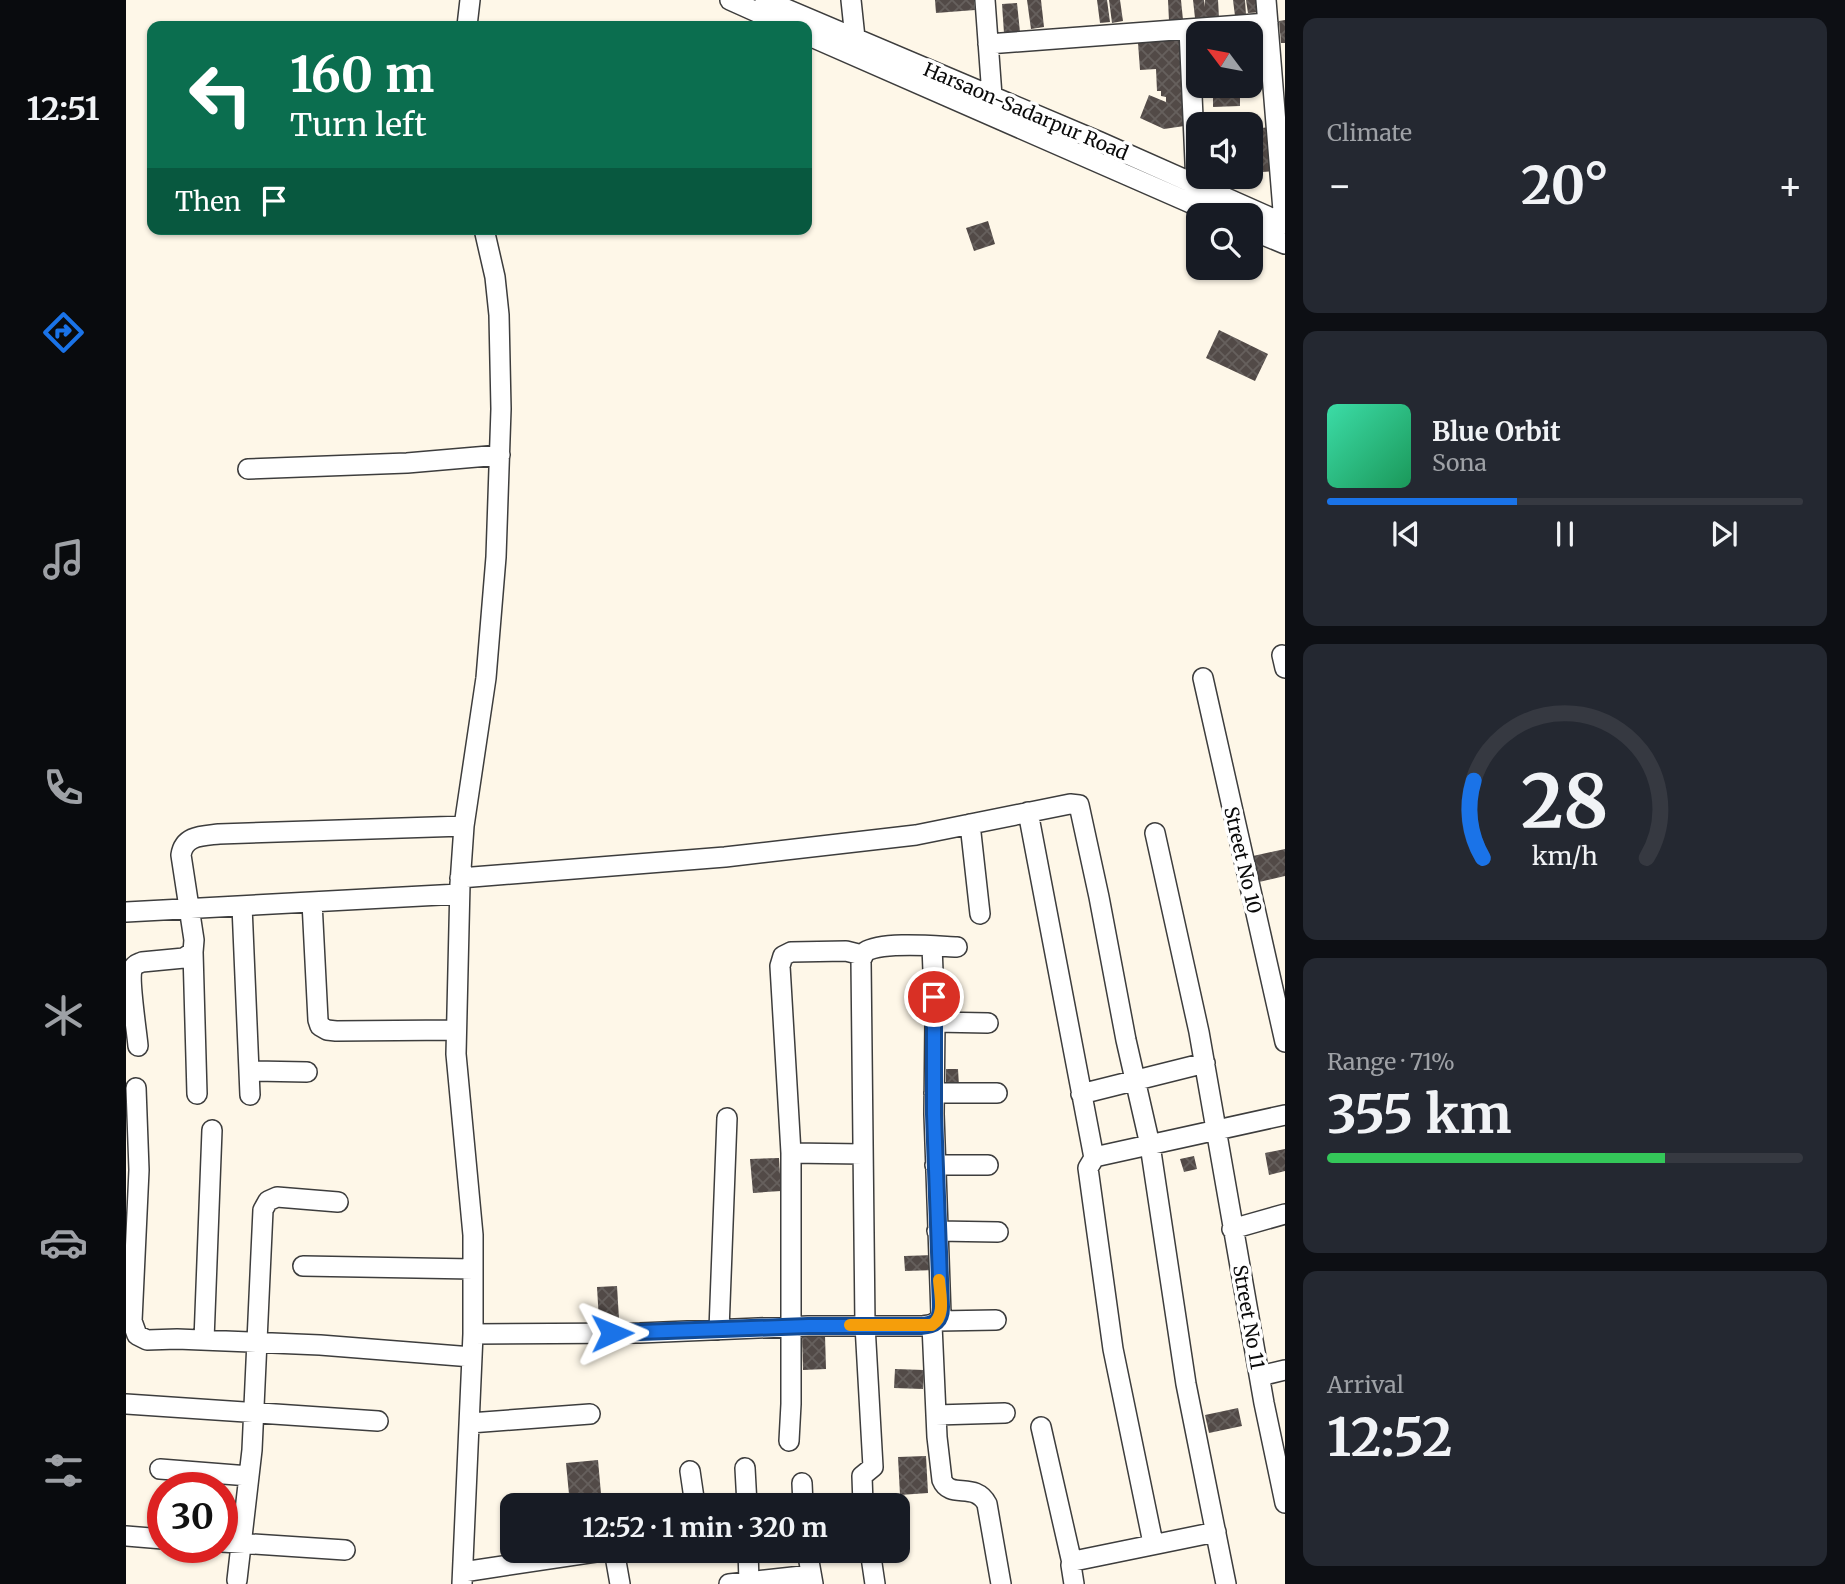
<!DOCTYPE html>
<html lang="en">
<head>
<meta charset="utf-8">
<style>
	body { margin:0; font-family:Merriweather,serif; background:#242831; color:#f1f3f6; height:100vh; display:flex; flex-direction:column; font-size:26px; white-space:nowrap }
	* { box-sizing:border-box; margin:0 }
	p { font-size:23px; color:#9ea1a6 }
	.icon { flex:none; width:38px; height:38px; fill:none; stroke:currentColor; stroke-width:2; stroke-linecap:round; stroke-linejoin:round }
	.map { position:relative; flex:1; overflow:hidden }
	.drawer { display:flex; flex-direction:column; gap:18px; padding:18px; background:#0d0f14; width:560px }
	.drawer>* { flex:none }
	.banner { position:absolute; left:21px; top:21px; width:665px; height:214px; border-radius:14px; box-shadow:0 2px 5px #0004; background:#0b6e4f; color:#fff; overflow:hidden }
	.needle { width:46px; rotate:302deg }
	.fabs { position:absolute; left:1060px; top:21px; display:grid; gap:14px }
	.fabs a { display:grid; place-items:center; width:77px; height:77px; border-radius:14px; background:#171b24; box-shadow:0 2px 5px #0004; font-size:35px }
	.speed { position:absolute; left:21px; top:1472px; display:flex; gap:14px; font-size:35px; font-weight:700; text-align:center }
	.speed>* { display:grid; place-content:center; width:91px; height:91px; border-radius:50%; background:#171b24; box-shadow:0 2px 5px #0004; line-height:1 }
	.speed .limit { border:10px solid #d22; background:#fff; color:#111 }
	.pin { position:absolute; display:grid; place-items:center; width:60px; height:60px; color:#fff; margin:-30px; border:4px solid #fff; border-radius:50%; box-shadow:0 2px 7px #0007 }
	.me { position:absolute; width:77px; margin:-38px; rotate:89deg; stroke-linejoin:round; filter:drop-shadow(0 0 5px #0008) }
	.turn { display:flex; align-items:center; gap:24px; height:147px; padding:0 28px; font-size:32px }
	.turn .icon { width:91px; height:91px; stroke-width:2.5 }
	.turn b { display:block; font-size:49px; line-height:60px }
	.then { display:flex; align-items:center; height:66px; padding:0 28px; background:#0003; gap:14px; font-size:26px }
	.big { font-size:52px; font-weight:700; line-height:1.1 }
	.drawer .widget { flex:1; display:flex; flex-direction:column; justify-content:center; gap:10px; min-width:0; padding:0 24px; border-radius:14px; background:#242831 }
	.drawer .dial { align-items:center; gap:0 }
	.dial svg { height:182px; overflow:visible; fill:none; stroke:#363941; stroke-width:7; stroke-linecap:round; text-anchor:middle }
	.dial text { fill:#f1f3f6; stroke:none }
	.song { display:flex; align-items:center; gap:21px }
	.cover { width:84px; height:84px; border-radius:10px; background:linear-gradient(135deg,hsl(160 70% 55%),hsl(150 70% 35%)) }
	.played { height:7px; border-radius:4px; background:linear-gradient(90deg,#1a73e8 40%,#363941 40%) }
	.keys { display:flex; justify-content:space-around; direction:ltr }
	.heat { display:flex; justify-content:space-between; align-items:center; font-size:38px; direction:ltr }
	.charge { height:10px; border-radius:5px; background:linear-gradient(90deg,#34c759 71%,#363941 0) }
	.trip { position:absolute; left:374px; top:1493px; width:410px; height:70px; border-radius:14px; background:#171b24; box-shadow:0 2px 5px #0004; font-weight:700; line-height:70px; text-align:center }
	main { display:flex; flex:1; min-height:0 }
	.tabs { display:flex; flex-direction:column; width:126px; justify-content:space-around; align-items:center; background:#090b0e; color:#9ea1a6 }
	.tabs .icon { width:49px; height:49px }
	.tabs .active { color:#1a73e8 }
	.tabs b { font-size:32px; color:#f1f3f6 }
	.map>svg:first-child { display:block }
</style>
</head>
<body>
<main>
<nav class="tabs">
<b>12:51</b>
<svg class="icon active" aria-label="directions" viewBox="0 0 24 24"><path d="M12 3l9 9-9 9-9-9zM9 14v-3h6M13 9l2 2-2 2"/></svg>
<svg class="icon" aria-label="music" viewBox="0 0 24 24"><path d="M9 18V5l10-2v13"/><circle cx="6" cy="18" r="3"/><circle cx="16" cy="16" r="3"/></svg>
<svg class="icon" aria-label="phone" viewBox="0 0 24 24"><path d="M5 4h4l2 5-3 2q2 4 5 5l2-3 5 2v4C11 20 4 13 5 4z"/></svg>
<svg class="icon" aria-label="climate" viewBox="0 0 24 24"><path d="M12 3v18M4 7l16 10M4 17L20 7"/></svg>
<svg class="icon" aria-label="car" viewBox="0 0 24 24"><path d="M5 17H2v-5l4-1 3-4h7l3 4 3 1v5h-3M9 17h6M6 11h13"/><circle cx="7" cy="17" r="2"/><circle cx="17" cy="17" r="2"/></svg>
<svg class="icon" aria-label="filters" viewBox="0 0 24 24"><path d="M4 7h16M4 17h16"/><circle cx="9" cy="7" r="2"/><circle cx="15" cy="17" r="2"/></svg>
</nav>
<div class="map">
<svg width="1159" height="1584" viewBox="0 0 1159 1584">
	<defs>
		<pattern id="building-cross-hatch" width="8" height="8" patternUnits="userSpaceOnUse" patternTransform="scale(1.75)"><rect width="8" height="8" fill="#524a47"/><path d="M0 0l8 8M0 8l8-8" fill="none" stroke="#66605d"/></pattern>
	</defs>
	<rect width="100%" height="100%" fill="#fef7e8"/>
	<path fill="url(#building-cross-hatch)" d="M809,0H848L849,10L810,13Z
		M901,0H915L918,27L905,29Z
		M971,0H981L984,22L974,23Z
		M983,0H994L997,21L986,23Z
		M1042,0H1055L1057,20L1043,21Z
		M1067,0H1078L1079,7V0H1092L1093,18L1081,19V17L1069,18Z
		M1107,0H1119L1120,15L1109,16Z
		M1120,0H1136L1137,12L1122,13Z
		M891,3L894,32L878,33L876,4Z
		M1159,20V43H1155L1153,21Z
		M1055,38L1065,125L1038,129L1014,118L1023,95L1040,102V97L1035,96V91H1031L1030,69L1014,70L1012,43Z
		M1114,93V106L1087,107V94Z
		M1145,127L1148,171L1125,173V129Z
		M862,221L869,244L848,251L840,228Z
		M1093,330L1142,354L1129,381L1080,358Z
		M1159,849V876L1133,882L1127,856Z
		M820,1069H832L833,1086L820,1087Z
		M1159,1149V1171L1143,1175L1139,1153Z
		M1068,1156L1071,1169L1058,1172L1054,1159Z
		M653,1158L655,1191L627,1193L624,1159Z
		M809,1255L810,1270L779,1271L778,1256Z
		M491,1286L493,1319L473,1321L471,1287Z
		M699,1335L700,1369L677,1370L676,1336Z
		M769,1369L798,1370L797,1389L768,1388Z
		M1112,1408L1116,1426L1083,1433L1079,1415Z
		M800,1456L802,1493L774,1495L772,1457Z
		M472,1460L476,1505H444L440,1463Z"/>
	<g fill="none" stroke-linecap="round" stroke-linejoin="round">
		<g stroke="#3d3d3d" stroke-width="22">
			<path id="minor" d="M604,0L662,26
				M639,0L974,142L1159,224
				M725,0L729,38
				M859,0L866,96
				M1140,0L1158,223
				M341,26L344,0
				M1063,29L1070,184
				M681,35L1092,215
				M862,44L1142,23
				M1125,230L1159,244
				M122,469L281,463L374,455
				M1156,655L1159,668
				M1077,678L1159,1042
				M902,812L968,1158
				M844,824L854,914
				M1029,833L1073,1032L1138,1403L1159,1503
				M334,878L599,857L790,835L944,804L953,805L973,897L1000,1040L1024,1145L1060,1384L1100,1584
				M186,902L192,1020L194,1026L201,1030L210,1031L330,1030
				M116,906L124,1095
				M0,912L333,894
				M67,952L71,1094
				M809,1022L862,1023
				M12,1046C11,1033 2,977 7,968C10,963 12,964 16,962L58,958L67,952L68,940L55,855C58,835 77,836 93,834L338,826
				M123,1071L181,1072
				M10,1088L13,1170L6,1321L11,1335L21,1340L51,1339L194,1345L346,1357
				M808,1093H871
				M955,1094L1079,1063
				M665,1153L737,1154
				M809,1165H862
				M1106,1229L1159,1214
				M811,1231L872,1232
				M177,1266L347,1269
				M812,1321L870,1320
				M806,1325L811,1437L816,1480C824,1500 849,1481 861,1504L875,1584
				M593,1330L601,1118
				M347,1334L514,1333L682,1326H795C805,1325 810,1325 815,1315L808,1114L809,1022L806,946
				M78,1340L86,1130
				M1134,1376L1159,1370
				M0,1404L252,1421
				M810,1415L879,1413
				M344,1423L464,1414
				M915,1427L946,1563
				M663,1441L665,1404V1153L654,966L657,956L665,952L720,951L736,955
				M619,1468L621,1505
				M34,1469L123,1476
				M564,1471L569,1505
				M676,1483L677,1505
				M737,1505L736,1476L747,1467L739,1325L735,960L739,952C756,941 809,946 831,947
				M0,1536L37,1539
				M96,1542L219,1550
				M1027,1543L987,1349L962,1168L968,1158L973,1156L1159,1115
				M488,1550L494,1584
				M622,1550L623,1582
				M681,1550L687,1584
				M744,1550L749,1584
				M337,1572L483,1550
				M111,1580L126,1450L137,1210L142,1201L151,1197L212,1202
				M336,1584L347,1334V1235L330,1054L334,884L338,826L360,678L370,557L375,409L373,315L369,277L358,229
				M603,1584L685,1575
				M948,1584L945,1565L948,1561L1090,1532"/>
		</g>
		<use href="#minor" stroke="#fff" stroke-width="19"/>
	</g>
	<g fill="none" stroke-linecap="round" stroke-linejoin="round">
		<g stroke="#114b97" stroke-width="18">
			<path id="route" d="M486,1333L682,1326H795C809,1325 815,1321 815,1307L808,1114V997"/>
		</g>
		<use href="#route" stroke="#1a73e8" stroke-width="12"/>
		<path stroke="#f59e0b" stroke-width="12" d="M724,1325H806C820,1316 814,1295 813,1280"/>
	</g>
	<g text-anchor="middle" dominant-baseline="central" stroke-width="7" stroke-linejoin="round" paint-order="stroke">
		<g font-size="19" fill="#0a0a0a" stroke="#fff">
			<text transform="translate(900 111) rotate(23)">Harsaon-Sadarpur Road</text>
			<text transform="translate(1117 860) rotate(77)">Street No 10</text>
			<text transform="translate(1123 1317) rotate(80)">Street No 11</text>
		</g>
	</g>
</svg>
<div class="fabs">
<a><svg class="needle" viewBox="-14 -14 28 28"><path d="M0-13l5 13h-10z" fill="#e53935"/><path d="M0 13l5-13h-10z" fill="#9ea1a6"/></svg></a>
<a><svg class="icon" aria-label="sound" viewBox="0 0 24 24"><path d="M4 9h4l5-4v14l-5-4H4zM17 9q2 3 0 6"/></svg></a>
<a><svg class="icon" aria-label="search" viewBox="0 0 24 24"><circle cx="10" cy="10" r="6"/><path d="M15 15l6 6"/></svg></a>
</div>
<div class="speed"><div class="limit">30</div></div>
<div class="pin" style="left:808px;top:997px;background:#d93025"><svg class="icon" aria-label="arrive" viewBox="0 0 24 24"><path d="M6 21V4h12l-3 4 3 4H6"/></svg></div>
<svg class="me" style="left:486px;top:1333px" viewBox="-20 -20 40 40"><path d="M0-17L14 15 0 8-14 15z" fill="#1a73e8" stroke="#fff" stroke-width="4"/></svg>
<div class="trip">12:52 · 1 min · 320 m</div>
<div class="banner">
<div class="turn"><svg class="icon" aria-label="left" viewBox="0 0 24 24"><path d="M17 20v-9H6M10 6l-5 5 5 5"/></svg><div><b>160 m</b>Turn left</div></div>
<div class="then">Then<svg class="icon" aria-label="arrive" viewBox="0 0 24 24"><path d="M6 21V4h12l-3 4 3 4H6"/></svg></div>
</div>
</div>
<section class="drawer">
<div class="widget"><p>Climate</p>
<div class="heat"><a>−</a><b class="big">20°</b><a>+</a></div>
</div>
<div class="widget">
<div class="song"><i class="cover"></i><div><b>Blue Orbit</b><p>Sona</p></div></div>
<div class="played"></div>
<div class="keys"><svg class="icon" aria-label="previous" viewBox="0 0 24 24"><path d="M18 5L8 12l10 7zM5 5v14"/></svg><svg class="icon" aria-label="pause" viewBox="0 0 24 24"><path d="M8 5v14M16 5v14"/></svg><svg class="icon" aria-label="next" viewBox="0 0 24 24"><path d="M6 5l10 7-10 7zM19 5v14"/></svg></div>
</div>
<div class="widget dial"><svg viewBox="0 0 100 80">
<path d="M14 69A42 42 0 1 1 86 69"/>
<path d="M14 69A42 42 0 0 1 10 35" stroke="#1a73e8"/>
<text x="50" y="56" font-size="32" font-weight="700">28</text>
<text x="50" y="72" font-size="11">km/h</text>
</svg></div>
<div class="widget"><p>Range · 71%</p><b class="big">355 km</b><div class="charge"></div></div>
<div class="widget"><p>Arrival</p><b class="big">12:52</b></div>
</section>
</main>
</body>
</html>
